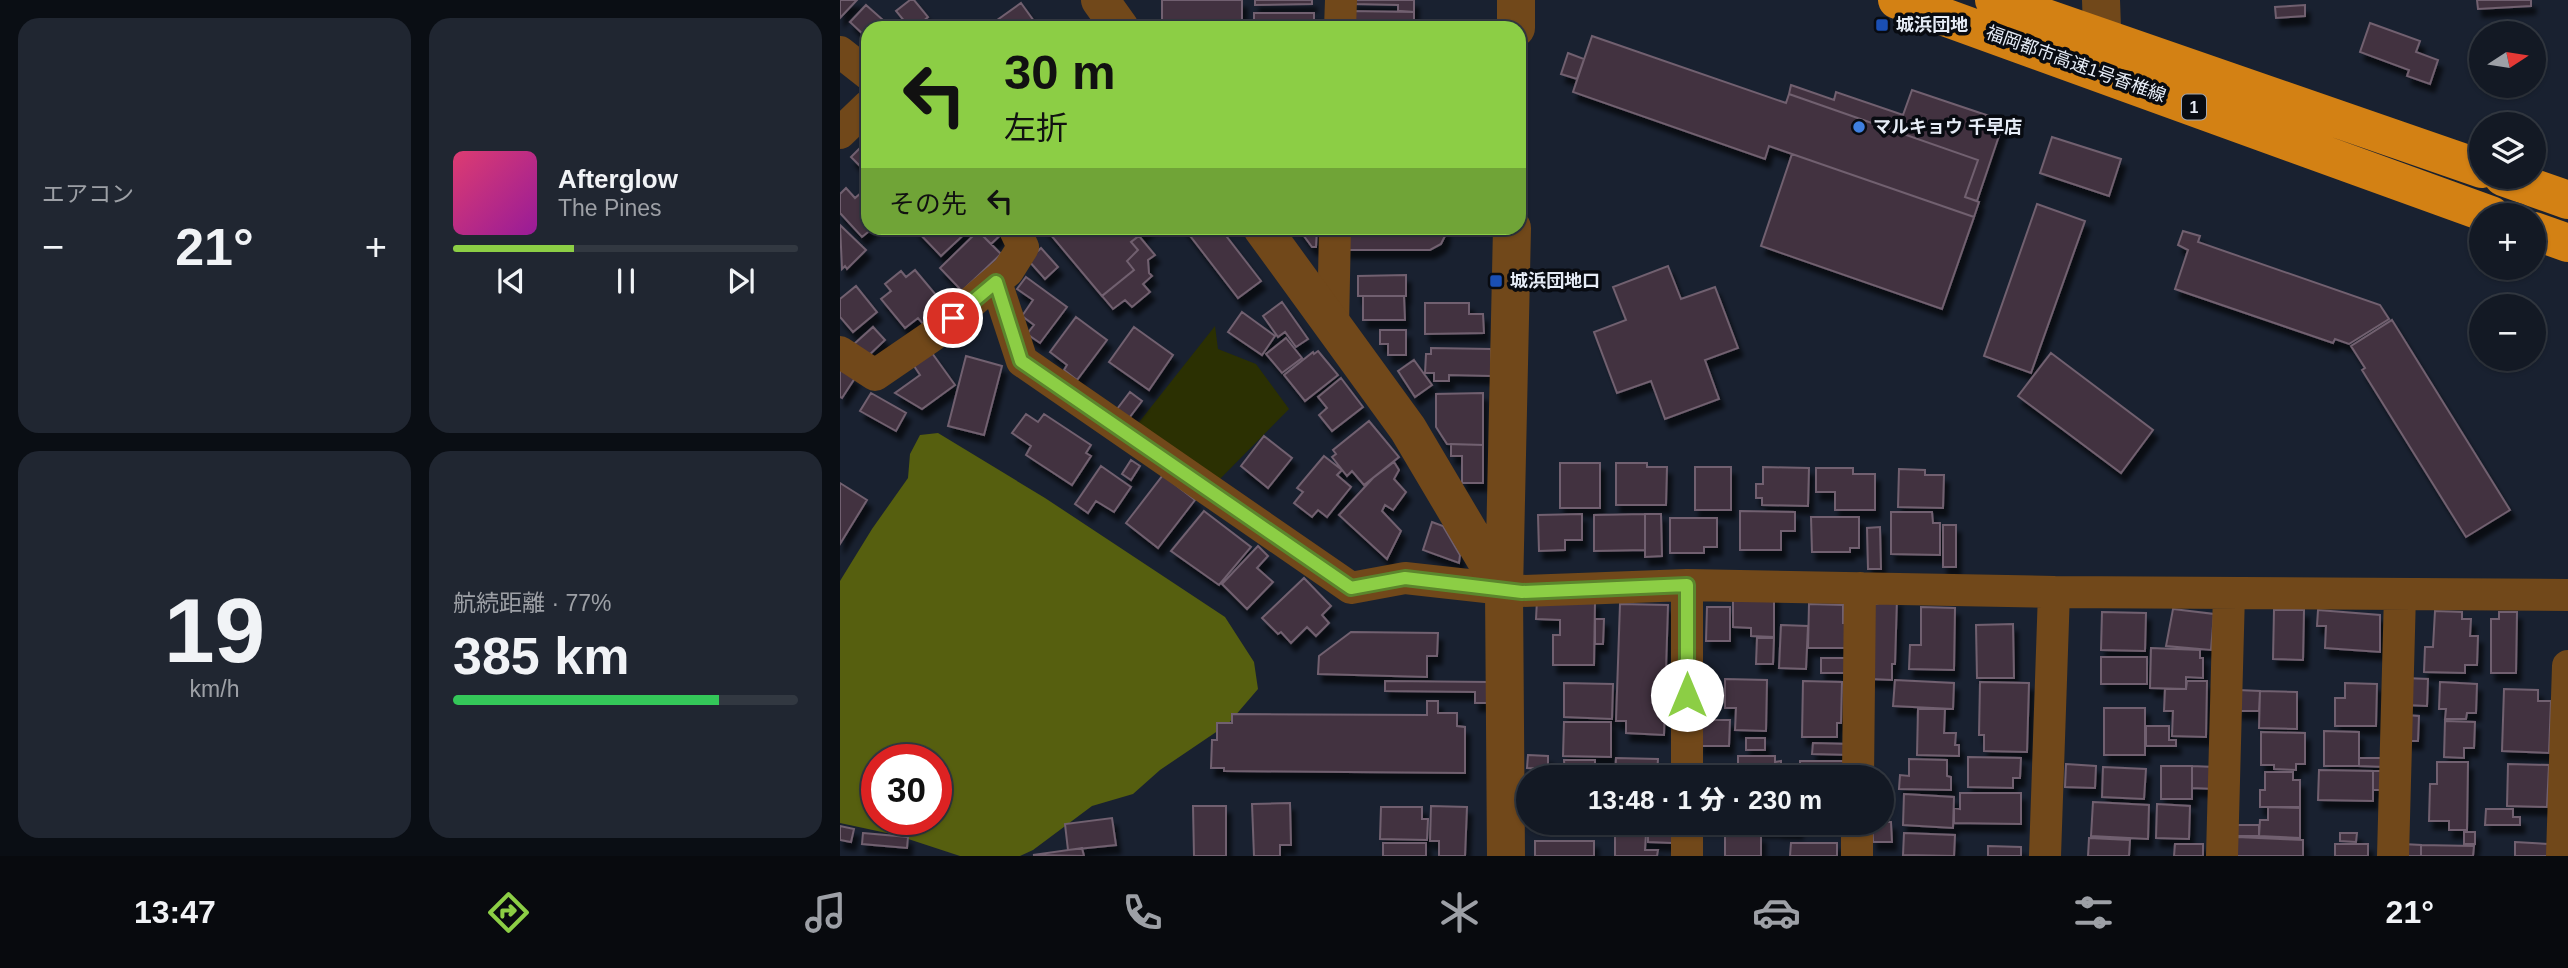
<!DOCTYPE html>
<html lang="ja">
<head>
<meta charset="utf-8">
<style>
	body { margin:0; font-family:Helvetica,"Noto Sans JP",sans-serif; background:#202631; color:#f1f3f6; height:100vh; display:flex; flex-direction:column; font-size:26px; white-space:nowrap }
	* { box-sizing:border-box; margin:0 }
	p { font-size:23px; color:#9da0a6 }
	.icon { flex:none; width:38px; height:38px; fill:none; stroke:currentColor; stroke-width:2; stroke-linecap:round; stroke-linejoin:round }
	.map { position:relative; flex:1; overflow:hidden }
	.sheet { display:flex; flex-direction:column; gap:18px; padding:18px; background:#0a0e14; width:840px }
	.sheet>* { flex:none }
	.banner { position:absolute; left:21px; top:21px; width:665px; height:214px; border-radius:21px; box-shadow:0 2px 5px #0004,0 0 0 2px #323841; background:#8cce45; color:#111; overflow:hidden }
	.needle { width:46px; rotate:78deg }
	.fabs { position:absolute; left:1629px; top:21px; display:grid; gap:14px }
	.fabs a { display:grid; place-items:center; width:77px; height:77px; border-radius:50%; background:#131924; box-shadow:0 2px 5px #0004,0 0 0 2px #323841; font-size:35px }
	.speed { position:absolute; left:21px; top:744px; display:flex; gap:14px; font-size:35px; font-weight:700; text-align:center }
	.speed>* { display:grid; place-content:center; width:91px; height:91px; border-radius:50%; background:#131924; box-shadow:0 2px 5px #0004,0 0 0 2px #323841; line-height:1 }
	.speed .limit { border:10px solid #d22; background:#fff; color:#111 }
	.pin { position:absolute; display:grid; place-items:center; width:60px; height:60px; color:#fff; margin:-30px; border:4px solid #fff; border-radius:50%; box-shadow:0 2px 7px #0007 }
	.me { position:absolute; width:77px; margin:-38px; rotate:0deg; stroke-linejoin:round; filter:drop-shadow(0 0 5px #0008) }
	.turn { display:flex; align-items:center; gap:24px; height:147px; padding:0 28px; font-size:32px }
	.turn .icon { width:91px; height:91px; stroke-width:2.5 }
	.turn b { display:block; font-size:49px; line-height:60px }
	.then { display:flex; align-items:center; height:66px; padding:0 28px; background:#0003; gap:14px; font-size:26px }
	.big { font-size:52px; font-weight:800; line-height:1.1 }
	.sheet .tile { flex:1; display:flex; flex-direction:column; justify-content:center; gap:10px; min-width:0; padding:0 24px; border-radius:21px; background:#202631 }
	.sheet .dial { align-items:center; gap:0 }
	.dial b { font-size:91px; line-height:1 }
	.song { display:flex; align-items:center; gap:21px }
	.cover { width:84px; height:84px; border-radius:10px; background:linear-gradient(135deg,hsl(340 70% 55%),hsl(300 70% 35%)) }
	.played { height:7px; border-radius:4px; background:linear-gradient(90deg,#8cce45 35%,#323841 35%) }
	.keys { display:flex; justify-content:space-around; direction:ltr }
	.heat { display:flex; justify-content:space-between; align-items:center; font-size:38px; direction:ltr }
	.charge { height:10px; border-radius:5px; background:linear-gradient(90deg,#34c759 77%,#323841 0) }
	.sheet .tiles { flex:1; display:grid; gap:18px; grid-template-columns:repeat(2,1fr) }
	.trip { position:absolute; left:676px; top:765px; width:378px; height:70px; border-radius:35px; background:#131924; box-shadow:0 2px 5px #0004,0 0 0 2px #323841; font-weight:800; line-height:70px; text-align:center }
	.dock { display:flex; height:112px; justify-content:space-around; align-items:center; background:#080a0e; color:#9da0a6 }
	.dock .icon { width:49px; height:49px }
	.dock .on { color:#8cce45 }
	.dock b { font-size:32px; color:#f1f3f6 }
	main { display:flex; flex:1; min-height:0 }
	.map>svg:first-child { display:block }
</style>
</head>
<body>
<main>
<section class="sheet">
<div class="tiles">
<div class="tile"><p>エアコン</p>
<div class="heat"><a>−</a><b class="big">21°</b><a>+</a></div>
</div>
<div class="tile">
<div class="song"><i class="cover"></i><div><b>Afterglow</b><p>The Pines</p></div></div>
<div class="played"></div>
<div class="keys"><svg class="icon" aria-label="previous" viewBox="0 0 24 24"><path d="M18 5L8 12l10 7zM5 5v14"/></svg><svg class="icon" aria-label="pause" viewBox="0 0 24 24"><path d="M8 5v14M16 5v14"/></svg><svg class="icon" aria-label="next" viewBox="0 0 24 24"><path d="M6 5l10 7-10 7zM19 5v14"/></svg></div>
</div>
<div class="tile dial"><b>19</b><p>km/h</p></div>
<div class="tile"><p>航続距離 · 77%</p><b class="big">385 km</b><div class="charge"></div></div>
</div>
</section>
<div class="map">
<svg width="1728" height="856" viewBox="0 0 1728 856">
	<defs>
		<filter id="shadow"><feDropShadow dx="4.5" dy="8" stdDeviation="2" flood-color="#0009"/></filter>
	</defs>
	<rect width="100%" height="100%" fill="#192130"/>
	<path fill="#2b3002" d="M375,326L378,349L416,364L449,409L378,481L296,426Z"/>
	<path fill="#565f0f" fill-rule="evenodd" d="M98,433L205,498L385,617L414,662L418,689L388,724L320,770L293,794L252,806L193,850L180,856H120L56,835L0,823V581L32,529L68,478L70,454L80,435ZM37,760H96V819H37Z"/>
	<path fill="#423340" stroke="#71606f" stroke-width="2" filter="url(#shadow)" d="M0,0H17L0,18Z
		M70,0H74L88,17L75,28H70L56,11Z
		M322,0H402V28H322Z
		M415,0H472V4L415,5Z
		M513,0H574V12L558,11V5L513,4Z
		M1637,0H1691V6L1638,9Z
		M181,3L199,28H146Z
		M26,5L43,20L35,28H28L26,37L10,22Z
		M1465,5V16L1436,18L1435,7Z
		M509,11L574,12V28H509Z
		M414,13H474V24H414Z
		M1530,23L1580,41L1576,52L1598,60L1590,84L1567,76L1569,70L1520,52Z
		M752,36L946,103L949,94L1138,160L1125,197L1139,202L1134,217L929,146L925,159L733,92Z
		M728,53L744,59L737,79L721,74Z
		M951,85L994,100L996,92L1063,115L1072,90L1164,121L1137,201L1125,197L1138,160L949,94Z
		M1212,137L1281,159L1269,196L1200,173Z
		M28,146V174L11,157L21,147L24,150Z
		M952,154L1134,217L1102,309L921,246Z
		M28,187V228H33L22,237L0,213V194L6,188L15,198Z
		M1197,204L1245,221L1191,373L1144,356Z
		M0,225L26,250L7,269L5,266L2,269Z
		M78,228H131L101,256L76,230Z
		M135,228H168L151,244Z
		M205,228H309L291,242L298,250L287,261L294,270L262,296Z
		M344,228H380L421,281L398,298Z
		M458,228H477L476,247H472Z
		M504,228H605V236L601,244L590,250H504Z
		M138,231L161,254L122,291L100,268Z
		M1343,231L1360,236L1358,242L1540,305L1549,319L1509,344L1495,339L1493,343L1335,289L1348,250L1338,245Z
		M299,236L315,255L308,260L309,273L312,276L303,284L310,292L292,307L285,300L273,309L262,296L294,270L287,261L298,250L291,242Z
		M201,248L218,267L205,279L188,260Z
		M828,266L841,299L875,287L898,348L865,360L879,399L825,419L811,381L777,393L754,332L786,320L773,287Z
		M75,270L107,308L85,326L78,318L65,328L41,299L51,291L45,284L61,271L66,277Z
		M566,275V296H518V276Z
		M186,277L227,307L200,343L187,334L194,325L182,316L193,300L177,289Z
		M16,286L37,312L13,332L0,317V299Z
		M523,296H564L565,320H523Z
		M442,302L468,339L456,347L445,332L438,337L423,316Z
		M585,303H629V314H643L644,333L585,334Z
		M402,312L435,336L422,355L388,332Z
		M236,317L267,340L237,380L224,370L227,365L210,352Z
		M1552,320L1670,510L1626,537L1522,370L1525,368L1511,346Z
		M33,327L45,340L27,357L14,344Z
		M294,327L333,355L309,390L269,362Z
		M540,330H566V355H548V344H540Z
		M446,338L462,358L442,373L426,354Z
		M591,348L651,349V376L609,375V381H594V373H585L586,354H591Z
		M478,351L498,375L465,401L444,375L473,352L474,354Z
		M92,353L115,385L82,409L55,393L80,375L74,366Z
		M1211,353L1313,430L1281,473L1178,396Z
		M126,356L162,366L144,435L108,426Z
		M574,360L592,385L575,397L558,371Z
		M0,368L15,378L2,398L0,397Z
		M501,378L523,407L492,431L479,415L487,408L478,397Z
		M290,392L302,401L286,422L274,413Z
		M31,393L66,413L56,431L20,411Z
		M643,393V445L607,444L596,427V394Z
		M186,414L198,422L204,414L251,445L246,453L251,456L232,485L186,455L191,446L172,433Z
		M529,421L559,457L524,485L512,471L507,476L492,457L496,454L493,450Z
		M424,436L452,458L428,488L401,466Z
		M611,444L643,445V483H622V456H611Z
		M484,456L502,470L497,475L511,487L487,517L478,510L472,517L454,503L463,492L457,488Z
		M291,460L300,466L291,480L282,474Z
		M554,462L559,470L554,479L566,492L553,510L545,505L542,511L561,531L547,559L499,515L533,478Z
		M720,463H760V508H720Z
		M776,463H807V467H827L826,505H776Z
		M261,466L291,487L274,512L256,501L248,513L235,504Z
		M855,467H891V510H855Z
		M923,467L969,468L968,506L922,505V498H916V484H923Z
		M976,468H1013V474H1035V510H995V492H976Z
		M1059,469L1085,470V475H1104L1103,508L1058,507Z
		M323,475L355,500L318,548L286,523Z
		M0,483L27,500L0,544Z
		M364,511L411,547L379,585L331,551Z
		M900,511L955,512V531H941V550H900Z
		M1051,512H1092L1093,523H1100V555L1051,554Z
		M742,514V540H725V550L699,551L698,515Z
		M805,514V550L754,551V515Z
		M805,514H821L822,556L805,557Z
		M971,517H1019V548H1010V552H972Z
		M830,518H877V547H864V553H830Z
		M592,522L603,526L620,555L619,563L583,550Z
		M1103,525H1116V567H1103Z
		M1040,527L1041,569H1028L1027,528Z
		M418,546L428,556L417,568L433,582L407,609L382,584Z
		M464,578L491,606L482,615L489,623L476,636L467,627L451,643L441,632L438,634L422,618Z
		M893,592L934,593V637L911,636V628L893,627Z
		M1057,598L1055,664H1052V680L1030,679L1032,605Z
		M697,600L755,601L754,665H713V635H720V620L696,619Z
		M780,604L828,605L824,735L786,733V721H776Z
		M969,604L1003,605V623H1008L1007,648H968Z
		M867,607H890V641H866Z
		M1081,607L1115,608L1114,670L1069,669L1070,645H1081Z
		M1333,609L1374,614L1371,650L1326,646Z
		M1434,610H1464L1463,660L1433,659Z
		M1478,610L1540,615V652L1485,648L1486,626H1477Z
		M1595,611L1622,612V619H1631L1630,636H1638L1637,665H1625V673L1584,672L1585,647H1593Z
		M1262,612L1306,613L1305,651L1261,650Z
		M1659,612H1677L1676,673H1651V619H1659Z
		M755,619H764L763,644H755Z
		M1173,624L1174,678H1137L1136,625Z
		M941,625L968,626L966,669L939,668Z
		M511,632L598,633L597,656H587V677L478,674L479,656Z
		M917,638H934L933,664H916Z
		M1311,648L1360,650V658H1363V678L1346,677V689L1310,688Z
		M1261,657H1307V684H1261Z
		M981,658H1008L1007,673H981Z
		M1566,678L1588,679L1587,706L1565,705Z
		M885,679L927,680L926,731L895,730L896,708H885Z
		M1055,680L1114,683L1113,709L1053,706Z
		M545,681L650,682L649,703H635V692L545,691Z
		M963,681L1002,682L1001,723H997V737H962Z
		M1347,681H1367L1366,737L1332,736L1333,711H1324L1325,689H1346Z
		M1140,682L1189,683L1187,752L1144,751V735H1139Z
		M1600,682L1637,684L1636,713H1627L1626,719H1605L1606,709H1599Z
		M724,683L773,684L772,719L724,717Z
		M1505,683L1537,684L1536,726H1495V698H1505Z
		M1664,689L1698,690V701H1711L1709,753L1662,751Z
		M1398,690L1420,691L1419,711H1397Z
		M1420,691L1457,692V729L1419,728Z
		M587,701H598V713H617V726L625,727V773L384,771V768H371L372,740H377V723H392V714L587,715Z
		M1264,708H1305V755H1264Z
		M1078,709H1105L1104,733H1116L1115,745H1119V756L1077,755Z
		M1565,715L1579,716L1578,741H1564Z
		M859,720H890L889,746H859Z
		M1605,721L1635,722L1634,748H1624V758L1604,757Z
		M724,722H771V757L723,756Z
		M1306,726H1329V740H1336V746H1306Z
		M1484,731L1519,732V766H1484Z
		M1421,732L1465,733V764H1456V770L1434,769V765H1421Z
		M906,738H925V750H906Z
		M973,743L1011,744V755L972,754Z
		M688,755L708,756V769L687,768Z
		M898,756H935V762L941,761V777H898Z
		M1128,757L1181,758L1180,778H1173V788L1128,787Z
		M776,758L818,759L817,777H775Z
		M1519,758H1545V767L1519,766Z
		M1069,759L1107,760V776L1111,777V790L1059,789L1060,775L1069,776Z
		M724,760H755V777H725Z
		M960,761H1004V777H960Z
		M1597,762H1628L1627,830H1609V821H1589L1590,784H1597Z
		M1226,764L1256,766L1255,788L1225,787Z
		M1668,764L1709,765L1707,807L1667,806Z
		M1321,766H1352V799H1321Z
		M1352,766L1375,767V789L1352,788Z
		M1263,767L1306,769L1304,799L1262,797Z
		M1479,770L1533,771V801L1478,800Z
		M1533,771H1545V790H1533Z
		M1425,772H1453V780H1460V807H1420V790H1425Z
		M1120,793H1181V824L1114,823V808L1120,809Z
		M1064,794L1114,797L1113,828L1063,825Z
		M1253,802L1309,805L1308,839L1251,836Z
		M450,803L451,845H440V856H414L412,804Z
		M1317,804L1350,806L1349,839L1316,838Z
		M353,806H386V856H354Z
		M591,806L627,807L625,856H599V841H590Z
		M541,807H582V819H588L587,840L540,839Z
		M1428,807L1460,808V838L1419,836L1420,820H1428Z
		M1646,809H1673V817H1680V825H1645Z
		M272,818L276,845L228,850L225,824Z
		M774,822H818V828L774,827Z
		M909,822H938V829H908Z
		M938,822H958V831L938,830Z
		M1032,822H1051L1052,842H1033Z
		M1396,825H1419V836H1395Z
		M0,826L14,829L11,842L0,840Z
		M808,831L832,832V843L808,842Z
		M1624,832H1635V844H1624Z
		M23,833L68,837L67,848L22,844Z
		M775,833H806L805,850H818L817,856H775Z
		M1064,833L1115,835L1114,856L1063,855Z
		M1500,833H1517L1516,842L1500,841Z
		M885,835H921V856H885Z
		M1397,837L1463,840V856H1391Z
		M1249,838L1290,840L1289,856H1248Z
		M695,841H754V856H695Z
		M1675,842L1708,844V856H1675Z
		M543,843H586V856H543Z
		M951,843H997V856H950Z
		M1335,844H1363V856H1334Z
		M1495,844H1528V856H1495Z
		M1563,844L1581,845V856H1562Z
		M1581,845L1634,846L1633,856H1581Z
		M1148,846L1181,847V856H1148Z
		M242,848L244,856L193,855Z"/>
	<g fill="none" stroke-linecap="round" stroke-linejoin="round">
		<path stroke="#71481a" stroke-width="32" d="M500,28L501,0
			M0,52L28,74
			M0,133L28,106
			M156,282L182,361L511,588L565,578L682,591L847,585L1214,592L1728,595
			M493,327L495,228
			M0,352L35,375L92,336L168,271L183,247L174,228
			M847,585V777
			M1018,777L1020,588
			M847,822V856
			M1017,856V822
			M1205,856L1214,592
			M1382,856L1389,593
			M1553,856L1560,594
			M1722,856L1728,666"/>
		<path stroke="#71481a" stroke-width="38" d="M260,0L280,28
			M1261,0L1263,55L1267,67
			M676,28V0
			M422,228L568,429L664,591
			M666,856L664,591L672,228"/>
		<path stroke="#d38114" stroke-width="38" d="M1663,177L1728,200
			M1694,231L1728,243"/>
		<path stroke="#d38114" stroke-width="38" d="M1057,0L1651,215
			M1154,0L1642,169"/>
	</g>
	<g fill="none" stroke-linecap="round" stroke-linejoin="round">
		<g stroke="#5b862d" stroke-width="18">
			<path id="route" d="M113,318L156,282L181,361L511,588L565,578L682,592L847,585V695"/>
		</g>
		<use href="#route" stroke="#8cce45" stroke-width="12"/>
	</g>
	<g fill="#1a4fb4" stroke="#080b11" stroke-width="2.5">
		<rect x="1035" y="18" width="14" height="14" rx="3.5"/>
		<rect x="649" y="274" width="14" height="14" rx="3.5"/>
	</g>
	<circle fill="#3f7fe0" stroke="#080b11" stroke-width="2.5" cx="1019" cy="127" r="7"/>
	<g text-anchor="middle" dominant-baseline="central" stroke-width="7" stroke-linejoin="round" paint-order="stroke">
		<rect fill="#080b11" stroke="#a3a8b1" stroke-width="2" x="1342" y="94.5" width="24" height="25" rx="5"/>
		<g font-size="16" font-weight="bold" fill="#e6ecf6">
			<text x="1354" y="107">1</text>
		</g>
		<g font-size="18" font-weight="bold" fill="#e6ecf6" stroke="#080b11" text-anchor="start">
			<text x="1056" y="25">城浜団地</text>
			<text x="1033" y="127">マルキョウ 千早店</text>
			<text x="670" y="281">城浜団地口</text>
		</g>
		<g font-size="18" fill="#e6ecf6" stroke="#080b11">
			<text transform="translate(1236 64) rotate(20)">福岡都市高速1号香椎線</text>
		</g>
	</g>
</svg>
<div class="fabs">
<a><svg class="needle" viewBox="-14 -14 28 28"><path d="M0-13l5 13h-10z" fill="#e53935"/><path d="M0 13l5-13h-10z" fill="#9da0a6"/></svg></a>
<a><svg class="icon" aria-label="layers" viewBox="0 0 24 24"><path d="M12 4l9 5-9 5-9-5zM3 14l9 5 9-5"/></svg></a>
<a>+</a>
<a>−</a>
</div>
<div class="speed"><div class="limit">30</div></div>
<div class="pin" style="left:113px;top:318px;background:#d93025"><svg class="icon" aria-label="arrive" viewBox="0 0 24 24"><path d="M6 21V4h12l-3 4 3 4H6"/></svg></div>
<svg class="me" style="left:847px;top:695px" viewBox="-20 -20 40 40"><circle r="19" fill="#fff"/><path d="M0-13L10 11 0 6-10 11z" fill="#8cce45"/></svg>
<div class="trip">13:48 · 1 分 · 230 m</div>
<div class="banner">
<div class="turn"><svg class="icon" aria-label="left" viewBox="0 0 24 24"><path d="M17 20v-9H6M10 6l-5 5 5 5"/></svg><div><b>30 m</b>左折</div></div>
<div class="then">その先<svg class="icon" aria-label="left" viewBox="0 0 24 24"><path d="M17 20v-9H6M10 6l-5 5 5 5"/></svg></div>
</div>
</div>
</main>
<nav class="dock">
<b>13:47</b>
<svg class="icon on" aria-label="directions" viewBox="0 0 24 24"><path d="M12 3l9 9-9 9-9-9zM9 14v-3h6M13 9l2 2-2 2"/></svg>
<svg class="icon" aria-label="music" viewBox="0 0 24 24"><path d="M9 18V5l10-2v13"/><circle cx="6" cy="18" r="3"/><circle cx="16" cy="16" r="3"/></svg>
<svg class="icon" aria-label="phone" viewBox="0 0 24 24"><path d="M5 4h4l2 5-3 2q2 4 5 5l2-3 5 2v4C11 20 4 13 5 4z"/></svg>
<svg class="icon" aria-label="climate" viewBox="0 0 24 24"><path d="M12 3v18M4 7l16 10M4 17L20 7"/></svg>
<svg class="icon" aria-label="car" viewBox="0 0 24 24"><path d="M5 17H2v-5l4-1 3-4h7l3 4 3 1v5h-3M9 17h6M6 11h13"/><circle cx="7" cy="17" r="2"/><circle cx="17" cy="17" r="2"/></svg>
<svg class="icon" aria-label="filters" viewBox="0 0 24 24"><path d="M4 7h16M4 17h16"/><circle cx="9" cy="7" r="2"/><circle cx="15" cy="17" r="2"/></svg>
<b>21°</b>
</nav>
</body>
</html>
